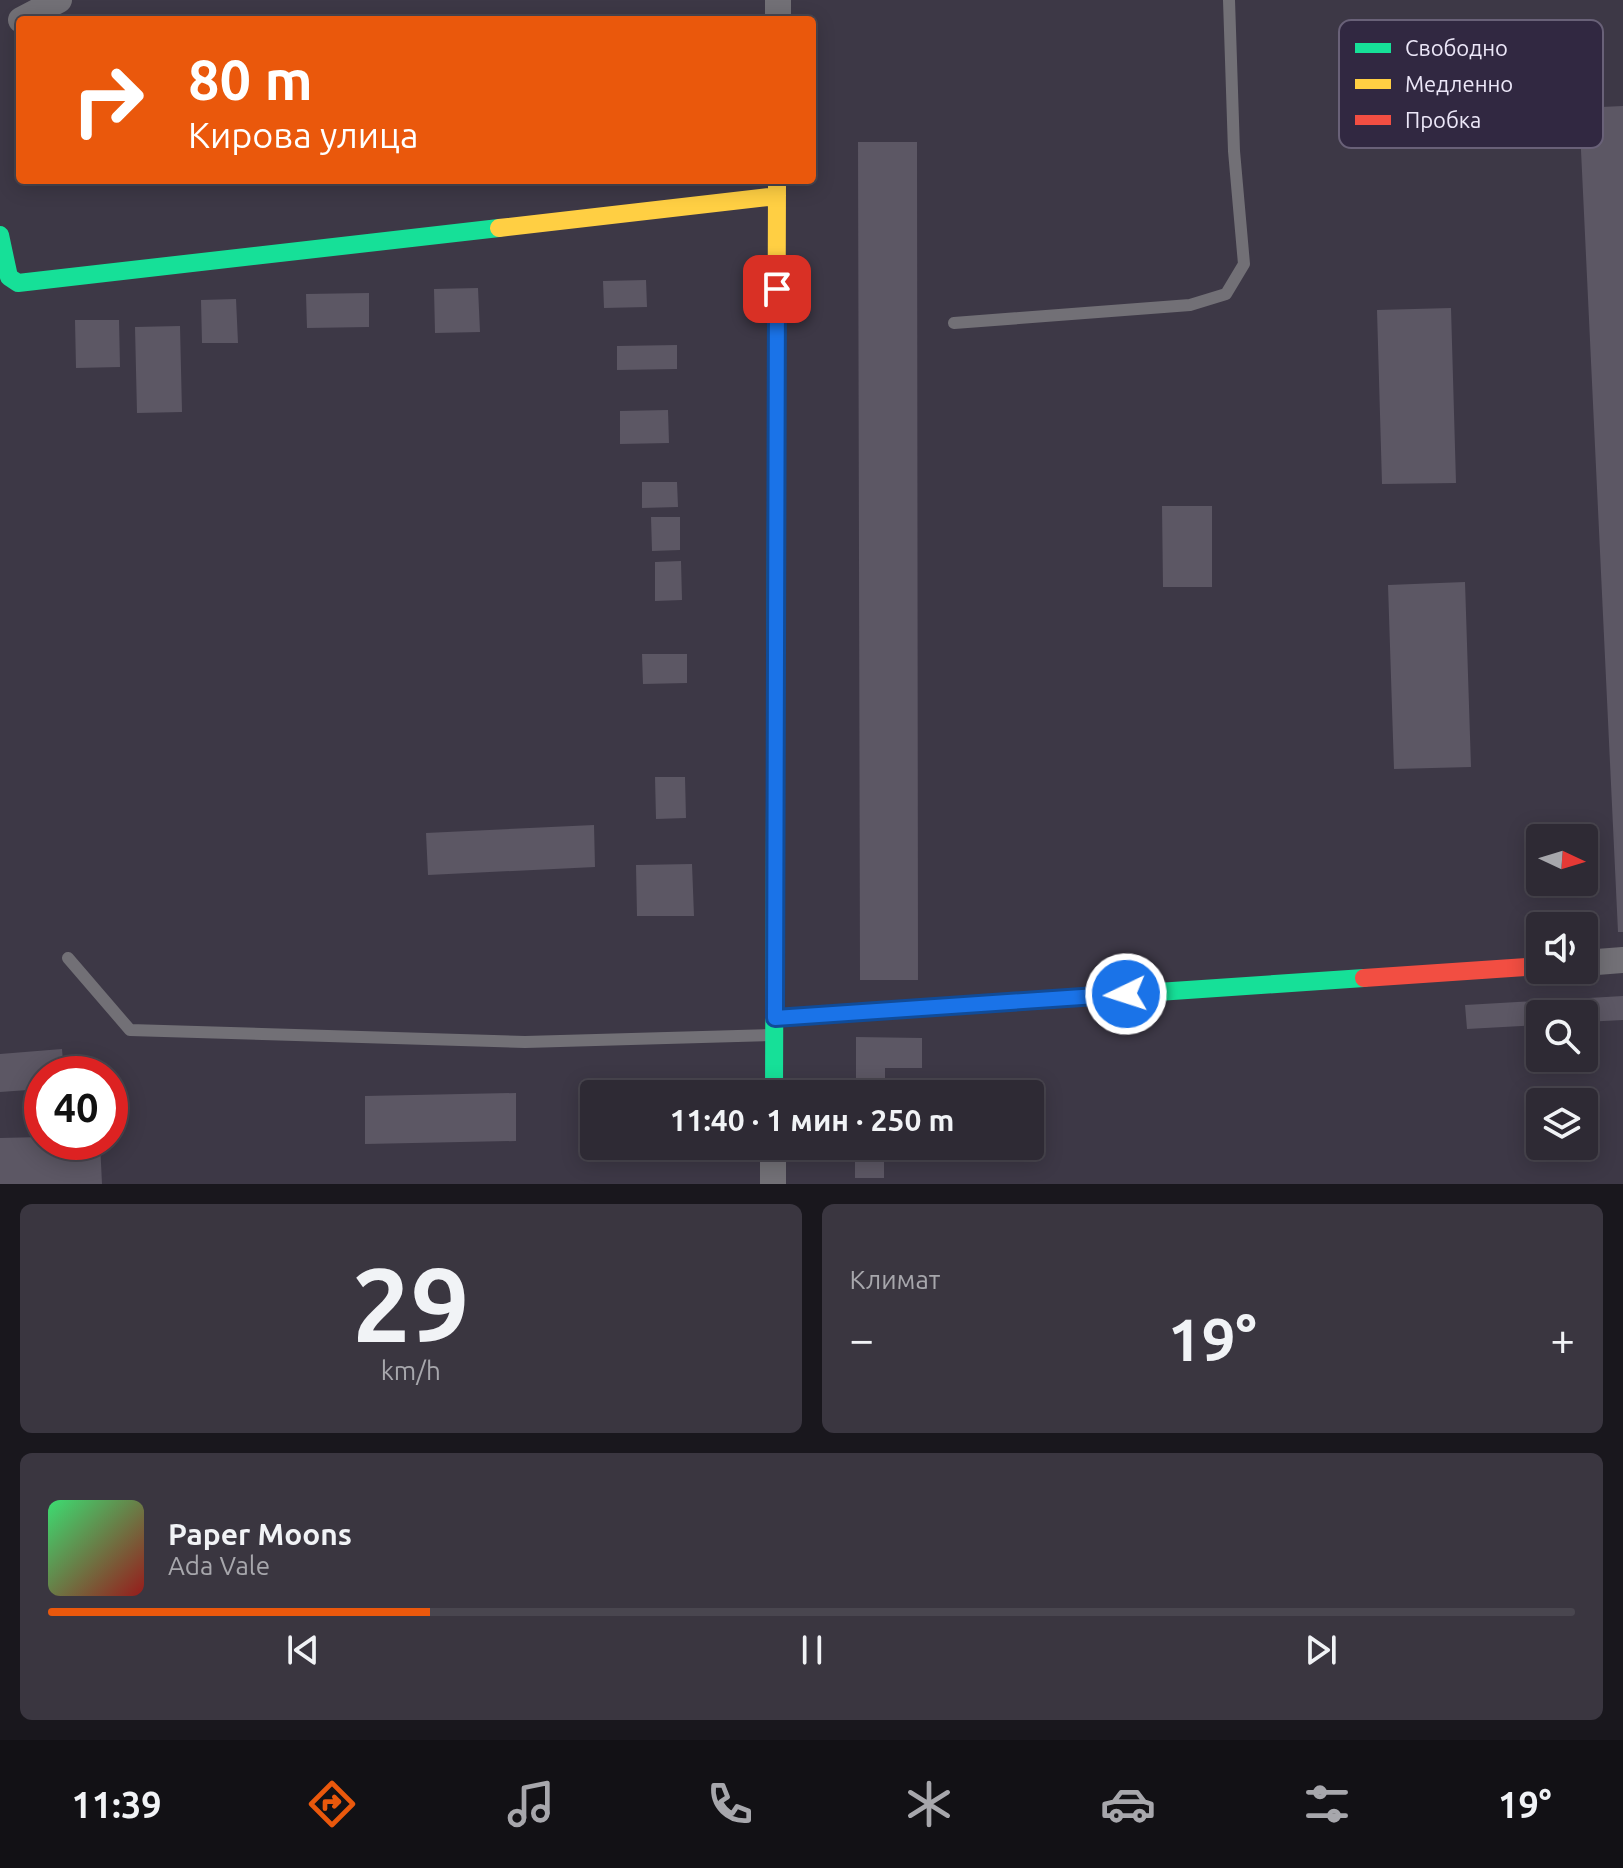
<!DOCTYPE html>
<html lang="ru">
<head>
<meta charset="utf-8">
<style>
	body { margin:0; font-family:Ubuntu,sans-serif; background:#3a3640; color:#f1f3f6; height:100vh; display:flex; flex-direction:column; font-size:30px; white-space:nowrap }
	* { box-sizing:border-box; margin:0 }
	p { font-size:26px; color:#a7a7ac }
	.icon { flex:none; width:44px; height:44px; fill:none; stroke:currentColor; stroke-width:2; stroke-linecap:round; stroke-linejoin:round }
	.map { position:relative; height:1184px; overflow:hidden }
	.panel { display:flex; flex-direction:column; gap:20px; padding:20px; background:#19171d; flex:1 }
	.panel>* { flex:none }
	.top-card { position:absolute; left:16px; top:16px; width:800px; height:168px; border-radius:8px; box-shadow:0 4px 20px #0003,0 0 0 2px #49464f; background:#ea580c; color:#fff; overflow:hidden }
	.needle { width:52px; rotate:94deg }
	.buttons { position:absolute; left:1526px; top:824px; display:grid; gap:16px }
	.buttons a { display:grid; place-items:center; width:72px; height:72px; border-radius:8px; background:#2e2a34; box-shadow:0 4px 20px #0003,0 0 0 2px #49464f; font-size:40px }
	.speed { position:absolute; left:24px; top:1056px; display:flex; gap:16px; font-size:40px; font-weight:700; text-align:center }
	.speed>* { display:grid; place-content:center; width:104px; height:104px; border-radius:50%; background:#2e2a34; box-shadow:0 4px 20px #0003,0 0 0 2px #49464f; line-height:1 }
	.speed .limit { border:12px solid #d22; background:#fff; color:#111 }
	.pin { position:absolute; display:grid; place-items:center; width:68px; height:68px; color:#fff; margin:-34px; border-radius:16px; box-shadow:0 4px 12px #0006 }
	.me { position:absolute; width:88px; margin:-44px; rotate:266deg; stroke-linejoin:round; filter:drop-shadow(0 0 6px #0008) }
	.turn { display:flex; align-items:center; gap:28px; height:168px; padding:0 40px; font-size:36px }
	.turn .icon { width:104px; height:104px; stroke-width:2.5 }
	.turn b { display:block; font-size:56px; line-height:68px }
	.big { font-size:60px; font-weight:600; line-height:1.1 }
	.panel .tile { flex:1; display:flex; flex-direction:column; justify-content:center; gap:12px; min-width:0; padding:0 28px; border-radius:12px; background:#3a3640 }
	.panel .dial { align-items:center; gap:0 }
	.dial b { font-size:104px; line-height:1 }
	.song { display:flex; align-items:center; gap:24px }
	.cover { width:96px; height:96px; border-radius:12px; background:linear-gradient(135deg,hsl(140 70% 55%),hsl(0 70% 35%)) }
	.played { height:8px; border-radius:4px; background:linear-gradient(90deg,#ea580c 25%,#49464f 25%) }
	.keys { display:flex; justify-content:space-around; direction:ltr }
	.heat { display:flex; justify-content:space-between; align-items:center; font-size:44px; direction:ltr }
	.panel .tiles { flex:1; display:grid; gap:20px; grid-template-columns:1fr 1fr }
	.tile:last-child { grid-column:span 2 }
	.trip { position:absolute; left:580px; top:1080px; width:464px; height:80px; border-radius:8px; background:#2e2a34; box-shadow:0 4px 20px #0003,0 0 0 2px #49464f; font-weight:600; line-height:80px; text-align:center }
	.menu { display:flex; height:128px; justify-content:space-around; align-items:center; background:#121115; color:#a7a7ac }
	.menu .icon { width:56px; height:56px }
	.menu .on { color:#ea580c }
	.menu b { font-size:36px; color:#f1f3f6 }
	.map>svg:first-child { display:block }
</style>
</head>
<body>
<div class="map">
<svg width="1623" height="1184" viewBox="0 0 1623 1184">
	<rect width="100%" height="100%" fill="#3d3846"/>
	<path fill="#5c5764" d="M1623,106V932H1618L1579,108Z
		M858,142H917L918,980H860Z
		M646,280L647,307L604,308L603,281Z
		M478,288L480,332L435,333L434,289Z
		M369,293V327L307,328L306,294Z
		M236,299L238,343H202L201,300Z
		M1451,308L1456,483L1382,484L1377,310Z
		M75,320H119L120,367L76,368Z
		M180,326L182,412L137,413L135,327Z
		M677,345V369L617,370V346Z
		M668,410L669,443L620,444V411Z
		M642,482H677L678,507L642,508Z
		M1162,506H1212V587H1163Z
		M651,517H680V550L652,551Z
		M681,561L682,600L655,601V562Z
		M1465,582L1471,767L1394,769L1388,585Z
		M642,654H687V683L643,684Z
		M655,777H685L686,818L656,819Z
		M594,825L595,867L428,875L426,833Z
		M692,864L694,916H637L636,865Z
		M1623,996V1020L1584,1022V1014H1540V1025L1467,1029L1465,1005Z
		M856,1037L922,1038V1068H885V1094H856Z
		M62,1049L64,1074H42V1089L0,1092V1054Z
		M516,1093V1141L365,1144V1096Z
		M42,1137V1142H100L102,1184H0V1138Z
		M855,1146H884V1178H855Z"/>
	<g fill="none" stroke-linecap="round" stroke-linejoin="round">
		<path stroke="#727076" stroke-width="12" d="M954,323L1190,305L1226,294L1244,264L1234,151L1229,0
			M68,958L130,1030L525,1042L771,1035"/>
		<path stroke="#727076" stroke-width="26" d="M21,20L59,0
			M778,20V0
			M1584,963L1623,960
			M773,1184V1146"/>
		<path stroke="#16e098" stroke-width="18" d="M0,235L9,277L18,283L499,228
			M775,1018L1364,978
			M774,1094L776,509"/>
		<path stroke="#ffcf43" stroke-width="18" d="M499,228L777,196
			M776,509L777,180"/>
		<path stroke="#f24e42" stroke-width="18" d="M1364,978L1540,966"/>
	</g>
	<g fill="none" stroke-linecap="round" stroke-linejoin="round">
		<g stroke="#114b97" stroke-width="20">
			<path id="route" d="M777,289L775,1018L1126,994"/>
		</g>
		<use href="#route" stroke="#1a73e8" stroke-width="14"/>
	</g>
	<rect x="1339" y="20" width="264" height="128" rx="12" fill="#312841" stroke="#696178" stroke-width="2"/>
	<rect x="1355" y="43" width="36" height="10" fill="#16e098"/>
	<rect x="1355" y="79" width="36" height="10" fill="#ffcf43"/>
	<rect x="1355" y="115" width="36" height="10" fill="#f24e42"/>
	<g font-size="22" fill="#ece7f8">
		<text x="1405" y="56">Свободно</text>
		<text x="1405" y="92">Медленно</text>
		<text x="1405" y="128">Пробка</text>
	</g>
</svg>
<div class="buttons">
<a><svg class="needle" viewBox="-14 -14 28 28"><path d="M0-13l5 13h-10z" fill="#e53935"/><path d="M0 13l5-13h-10z" fill="#a7a7ac"/></svg></a>
<a><svg class="icon" aria-label="sound" viewBox="0 0 24 24"><path d="M4 9h4l5-4v14l-5-4H4zM17 9q2 3 0 6"/></svg></a>
<a><svg class="icon" aria-label="search" viewBox="0 0 24 24"><circle cx="10" cy="10" r="6"/><path d="M15 15l6 6"/></svg></a>
<a><svg class="icon" aria-label="layers" viewBox="0 0 24 24"><path d="M12 4l9 5-9 5-9-5zM3 14l9 5 9-5"/></svg></a>
</div>
<div class="speed"><div class="limit">40</div></div>
<div class="pin" style="left:777px;top:289px;background:#d93025"><svg class="icon" aria-label="arrive" viewBox="0 0 24 24"><path d="M6 21V4h12l-3 4 3 4H6"/></svg></div>
<svg class="me" style="left:1126px;top:994px" viewBox="-20 -20 40 40"><circle r="17" fill="#1a73e8" stroke="#fff" stroke-width="3"/><path d="M0-11L8 9 0 5-8 9z" fill="#fff"/></svg>
<div class="trip">11:40 · 1 мин · 250 m</div>
<div class="top-card">
<div class="turn"><svg class="icon" aria-label="right" viewBox="0 0 24 24"><path d="M7 20v-9h11M14 6l5 5-5 5"/></svg><div><b>80 m</b>Кирова улица</div></div>
</div>
</div>
<section class="panel">
<div class="tiles">
<div class="tile dial"><b>29</b><p>km/h</p></div>
<div class="tile"><p>Климат</p>
<div class="heat"><a>−</a><b class="big">19°</b><a>+</a></div>
</div>
<div class="tile">
<div class="song"><i class="cover"></i><div><b>Paper Moons</b><p>Ada Vale</p></div></div>
<div class="played"></div>
<div class="keys"><svg class="icon" aria-label="previous" viewBox="0 0 24 24"><path d="M18 5L8 12l10 7zM5 5v14"/></svg><svg class="icon" aria-label="pause" viewBox="0 0 24 24"><path d="M8 5v14M16 5v14"/></svg><svg class="icon" aria-label="next" viewBox="0 0 24 24"><path d="M6 5l10 7-10 7zM19 5v14"/></svg></div>
</div>
</div>
</section>
<nav class="menu">
<b>11:39</b>
<svg class="icon on" aria-label="directions" viewBox="0 0 24 24"><path d="M12 3l9 9-9 9-9-9zM9 14v-3h6M13 9l2 2-2 2"/></svg>
<svg class="icon" aria-label="music" viewBox="0 0 24 24"><path d="M9 18V5l10-2v13"/><circle cx="6" cy="18" r="3"/><circle cx="16" cy="16" r="3"/></svg>
<svg class="icon" aria-label="phone" viewBox="0 0 24 24"><path d="M5 4h4l2 5-3 2q2 4 5 5l2-3 5 2v4C11 20 4 13 5 4z"/></svg>
<svg class="icon" aria-label="climate" viewBox="0 0 24 24"><path d="M12 3v18M4 7l16 10M4 17L20 7"/></svg>
<svg class="icon" aria-label="car" viewBox="0 0 24 24"><path d="M5 17H2v-5l4-1 3-4h7l3 4 3 1v5h-3M9 17h6M6 11h13"/><circle cx="7" cy="17" r="2"/><circle cx="17" cy="17" r="2"/></svg>
<svg class="icon" aria-label="filters" viewBox="0 0 24 24"><path d="M4 7h16M4 17h16"/><circle cx="9" cy="7" r="2"/><circle cx="15" cy="17" r="2"/></svg>
<b>19°</b>
</nav>
</body>
</html>
